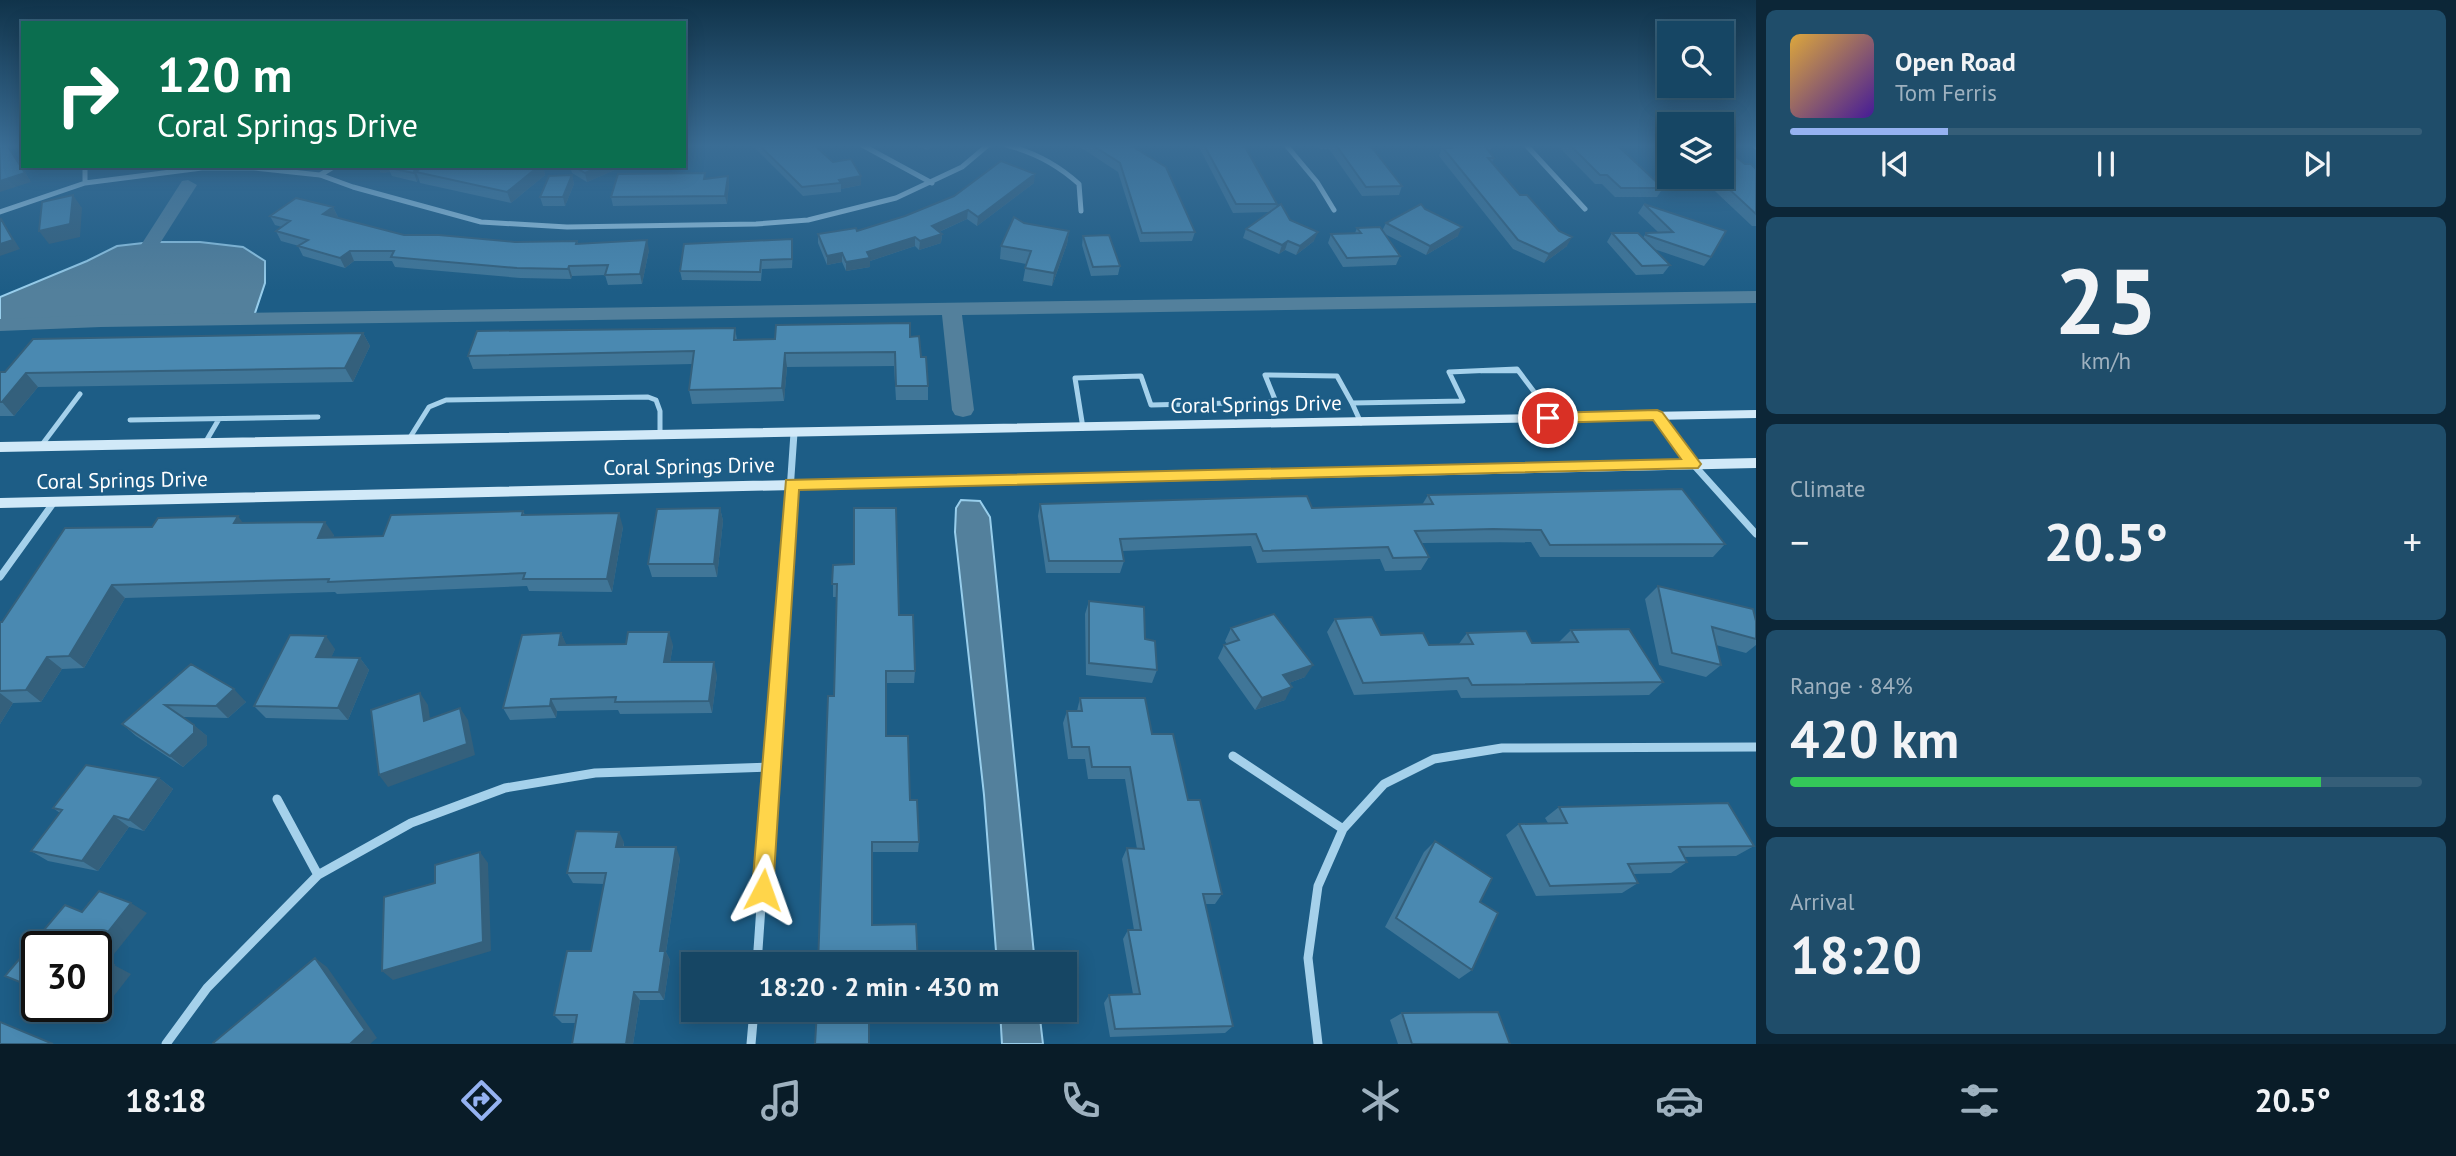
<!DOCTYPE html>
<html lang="en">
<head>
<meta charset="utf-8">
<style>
	body { margin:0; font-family:"PT Sans",sans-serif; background:#1f4d6a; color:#f1f3f6; height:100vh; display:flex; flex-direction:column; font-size:26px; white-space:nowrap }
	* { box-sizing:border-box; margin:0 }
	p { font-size:23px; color:#9eb1bf }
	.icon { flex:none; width:38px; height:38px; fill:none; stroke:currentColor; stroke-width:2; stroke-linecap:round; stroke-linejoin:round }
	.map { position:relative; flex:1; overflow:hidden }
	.panel { display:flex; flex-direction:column; gap:10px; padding:10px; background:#0c2637; width:700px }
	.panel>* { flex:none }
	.banner { position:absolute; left:21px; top:21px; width:665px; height:147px; border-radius:0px; box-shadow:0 4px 18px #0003,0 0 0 2px #355e78; background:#0b6e4f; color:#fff; overflow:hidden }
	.fabs { position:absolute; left:1657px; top:21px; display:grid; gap:14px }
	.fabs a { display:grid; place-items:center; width:77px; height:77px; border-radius:0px; background:#164664; box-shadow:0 4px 18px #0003,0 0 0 2px #355e78; font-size:35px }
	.speed { position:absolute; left:21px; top:931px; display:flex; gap:14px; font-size:35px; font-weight:700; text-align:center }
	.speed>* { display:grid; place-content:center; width:91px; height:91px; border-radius:50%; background:#164664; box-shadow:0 4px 18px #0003,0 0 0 2px #355e78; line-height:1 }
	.speed .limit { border:4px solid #111; border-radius:10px; background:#fff; color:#111 }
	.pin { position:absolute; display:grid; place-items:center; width:60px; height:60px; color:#fff; margin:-30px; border:4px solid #fff; border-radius:50%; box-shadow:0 2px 7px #0007 }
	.me { position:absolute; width:77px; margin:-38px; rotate:4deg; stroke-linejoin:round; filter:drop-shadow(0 0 5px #0008) }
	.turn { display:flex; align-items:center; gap:24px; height:147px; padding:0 21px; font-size:32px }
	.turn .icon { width:91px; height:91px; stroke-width:2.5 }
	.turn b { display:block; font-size:49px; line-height:60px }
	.big { font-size:52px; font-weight:600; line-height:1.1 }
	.panel .widget { flex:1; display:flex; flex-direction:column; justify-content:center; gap:10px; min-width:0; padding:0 24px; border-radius:10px; background:#1f4d6a }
	.panel .dial { align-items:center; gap:0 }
	.dial b { font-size:91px; line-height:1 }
	.song { display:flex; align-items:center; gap:21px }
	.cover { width:84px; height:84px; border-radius:10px; background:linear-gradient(135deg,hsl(40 70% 55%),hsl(260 70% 35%)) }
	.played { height:7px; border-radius:4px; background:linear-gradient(90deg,#95b2f1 25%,#355e78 25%) }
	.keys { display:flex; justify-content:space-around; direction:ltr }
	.heat { display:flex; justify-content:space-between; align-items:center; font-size:38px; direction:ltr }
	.charge { height:10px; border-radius:5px; background:linear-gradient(90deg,#34c759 84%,#355e78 0) }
	.trip { position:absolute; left:681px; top:952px; width:396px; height:70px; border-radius:0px; background:#164664; box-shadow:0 4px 18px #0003,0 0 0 2px #355e78; font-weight:600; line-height:70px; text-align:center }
	.tab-bar { display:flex; height:112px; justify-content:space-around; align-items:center; background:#091c28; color:#9eb1bf }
	.tab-bar .icon { width:49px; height:49px }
	.tab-bar .current { color:#95b2f1 }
	.tab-bar b { font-size:32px; color:#f1f3f6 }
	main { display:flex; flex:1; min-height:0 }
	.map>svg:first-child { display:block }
</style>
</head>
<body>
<main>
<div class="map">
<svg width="1756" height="1044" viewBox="0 0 1756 1044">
	<rect width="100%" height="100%" fill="#1d5d86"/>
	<path fill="#53809c" stroke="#98ceec" stroke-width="2" d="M152,242H200L243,247L265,261V283L253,319L0,325V297L87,261L117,246Z
		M961,500L980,501L990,517L1035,964H997L984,795L955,532L956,508Z
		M1000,1010H1039L1043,1044H1002Z"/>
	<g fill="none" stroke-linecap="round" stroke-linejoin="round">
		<path fill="#53809c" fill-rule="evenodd" d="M188,180L197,185L143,270L141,274H127L125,270L182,181Z
			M1756,291V303L962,315L974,410L971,415L963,417L955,415L952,410L942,315L101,327L0,331V319L101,315Z"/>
		<path stroke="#a5d1eb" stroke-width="4.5" d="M1481,371H1518"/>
		<path stroke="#a5d1eb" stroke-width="5" d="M1352,403L1361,423
			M130,420L318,417
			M1083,428L1075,378L1141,376L1151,405L1276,402L1265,375L1337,376L1352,403L1463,401L1449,372L1517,369L1553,417
			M409,439L429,407L446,400L648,397L656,400L660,411V435
			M205,443L219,419
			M41,446L80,394"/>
		<path stroke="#a5d1eb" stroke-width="5" d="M862,145L932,183
			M1006,145C1034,152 1057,164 1079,184L1081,211
			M1286,145L1317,182L1334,210
			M1526,145L1585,209
			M1754,145L1756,147
			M85,166V183
			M320,175L335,166
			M0,212L85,183L202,168H254L320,175L353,187L481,222L567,227L756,224L808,220L896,198L962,167L988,145"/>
		<path stroke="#a5d1eb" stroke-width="7" d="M1657,415L1693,464L1756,534
			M0,577L54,502
			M778,663L794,433"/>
		<path stroke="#a5d1eb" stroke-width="9" d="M1233,756L1343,829
			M277,799L318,875
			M757,964L778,662
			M166,1044L207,988L318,875L411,823L505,788L595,773L772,767
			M751,1044L754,1010
			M1318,1044L1308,958L1318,886L1343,829L1384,784L1434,759L1502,748L1756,747"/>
		<path fill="#d1e9f8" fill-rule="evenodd" d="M1756,410V418L0,452V442Z
			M1756,458V468L0,508V498Z"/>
	</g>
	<path fill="#407698" d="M0,145H23V148L10,149L31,182Z
		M752,145H814L861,185L841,189V192L803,196Z
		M914,145H934L928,150Z
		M1077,145H1134L1133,147L1195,232L1192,241L1140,242L1118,172Z
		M1198,145H1244L1277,204L1276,208L1314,241L1296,255L1285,250L1279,254L1243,238L1246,229L1269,212L1233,213Z
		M1317,145H1370L1402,186L1399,195L1362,196L1329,149H1320Z
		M1440,145H1493L1490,150H1488L1494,158L1492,163L1567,246L1544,263L1513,249L1439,156L1442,148Z
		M1557,145H1617L1663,188L1657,197H1615L1602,184H1595Z
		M1745,164L1756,169V226H1752L1700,177H1722Z
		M378,166H420L419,169L423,166H543L545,175L511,203L420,183L418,177L417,182L392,176L390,172L381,173Z
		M570,166H619V168L587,182L572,173Z
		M572,175L574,184L565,206H543L540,197Z
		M728,176L729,184L727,204L613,206L611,197Z
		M1034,183L977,226L967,219L939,232L942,234L941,243L919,250L915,246L870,261V267L846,271L842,262L827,265L818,243V234L857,231Z
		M1644,204L1711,257L1704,266L1654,249L1670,265L1663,274L1636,275L1607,242L1612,233L1643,238L1646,233L1658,232L1638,213Z
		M333,207L338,217L336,218L404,235L515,242L577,241L578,243L649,250L642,284L608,285L605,275L572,276L571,279L520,278L395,267L392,261H354L345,268L303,256L298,246H299L281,241L276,231L282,227L275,225L270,216Z
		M1425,209L1458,236L1426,255L1383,233L1400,256L1396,265L1343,267L1328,243L1331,234L1355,233L1357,228L1382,231L1386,223Z
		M1069,231L1067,244L1052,286L1023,281L1026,264L1000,259L1001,246Z
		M1083,236L1120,266L1118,275L1091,276L1082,245Z
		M793,248L792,268L762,269L761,281L682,280L680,271Z
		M735,328L737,340L910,337L921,357L928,386V400H896L894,366L787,367L784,401L692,404L689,390L692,364L473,369L468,356Z
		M363,333L370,346L353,382L38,387L14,416H0V372Z
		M1428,495L1725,544L1713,557H1540L1531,542L1422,543L1429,557L1421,570L1385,571L1380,559L1257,563L1251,546L1122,551L1124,561L1120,573H1046L1038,516L1040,504L1312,508L1422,505Z
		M720,508L723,521L717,577H652L648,564Z
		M523,511L525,515L623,527L612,592L529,591L527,586L337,594L335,592L125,598L84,668L62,669L41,702L13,703L0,724V622H2L152,527L243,523L334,535L333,537L383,536Z
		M833,565L899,615L915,671L914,683H886V736L910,800L919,842L918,852H873L818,964L834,696L837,597H833Z
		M1658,586L1756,639V645L1746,653L1716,645L1721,665L1706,677L1659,665L1645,599Z
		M1089,601L1145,639L1157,670L1152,683L1086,675L1085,614Z
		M1335,619L1381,635L1429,645H1458L1467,633L1532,643L1559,642L1571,630L1663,682L1649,695L1461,698L1457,690L1354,695L1327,632Z
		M1231,628L1305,677L1289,683L1285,700L1255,710L1218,658L1224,645L1227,644L1225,641Z
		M561,633L566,645H673L670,662L717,675L712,713L620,714L618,710L557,711L556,718L510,720L503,708Z
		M335,649L331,657L360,658L369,670L348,720L266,718L254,706Z
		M191,664L246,702L228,718L183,717L207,736V745L183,767L136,736L122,724Z
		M1080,698L1152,734L1188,800L1222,894L1215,904H1205L1233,1026L1225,1033L1110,1037L1104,1003L1109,995L1133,994L1123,939L1128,930H1134L1122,859L1127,848L1137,849L1125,779H1088L1085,759H1068L1063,723L1067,711H1077Z
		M159,778L173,789L144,831L129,827L98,871L48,861L31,851L60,813L53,808Z
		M1559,807L1754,846L1736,856L1684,857L1687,862L1671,873L1633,874L1638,883L1622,893L1536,896L1506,835L1519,824L1548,823L1545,818Z
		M1435,841L1480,902L1472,970L1459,979L1385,927L1424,852Z
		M624,842V847L680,858L666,952L670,960L664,1000H640L633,1044H572L575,1023H562L554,1015L591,951L604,884L573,883L567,873Z
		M1402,1013L1510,1044H1398L1390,1020Z"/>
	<path fill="#34607c" d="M7,145L31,182L0,192V181Z
		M378,166H391L389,168L390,172L381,173Z
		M415,166H420L419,172H416L418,177L417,182L414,173Z
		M539,166H543L545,175L511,203L507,192Z
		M601,166H619V168L587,182L585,173Z
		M1035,174L1034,183L977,226L978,217Z
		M572,175L574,184L565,206L563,197Z
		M728,176L729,184L727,204L725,196Z
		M861,176V185L841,189V183L839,180Z
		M73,195L82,208L80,237L49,244L39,231Z
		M333,207L338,217L328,224L323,214Z
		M968,210L967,219L932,235V226Z
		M1,219L20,249L0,256V244Z
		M1462,227L1458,236L1426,255L1430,246Z
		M1069,231L1067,244L1052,286L1054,273Z
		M1318,232L1314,241L1296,255L1300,246Z
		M942,234L941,243L919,250L920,241Z
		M915,237V246L870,261V267L846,271V262L867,252Z
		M1572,237L1567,246L1544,263L1549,254Z
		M647,240L649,250L642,284L640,274Z
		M1288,241L1285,250L1279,254L1282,245Z
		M350,251L354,261L345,268L340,258Z
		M842,253V262L827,265V256Z
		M569,266L572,276L571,279L568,269Z
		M363,333L370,346L353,382L345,368Z
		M785,353L787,367L784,401L782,388Z
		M26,373L38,387L14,416L2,402Z
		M720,508L723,521L717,577L714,564Z
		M619,513L623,527L612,592L607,579Z
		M238,516L248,530L234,523Z
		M325,522L334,535L327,551L318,538Z
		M112,585L125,598L84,668L69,656Z
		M669,632L673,645L668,675L664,662Z
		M561,633L567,646L559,645Z
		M326,636L335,649L326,670L316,657Z
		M47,657L62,669L41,702L26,690Z
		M360,658L369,670L348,720L338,708Z
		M714,662L717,675L712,713L709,701Z
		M1313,665L1305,677L1276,688L1283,675Z
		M1292,687L1285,700L1255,710L1262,698Z
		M234,689L246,702L228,718L216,706Z
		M0,693L13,703L0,724Z
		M420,693L428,705L432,732L424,721Z
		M551,699L557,711L556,718L550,706Z
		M460,708L468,720L475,755L388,787L379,775Z
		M194,725L207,736V745L183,767L170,756Z
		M159,778L173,789L144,831L129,820Z
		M114,816L129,827L98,871L82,861Z
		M619,832L624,842L622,857L616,847Z
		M676,847L680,858L666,952L670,960L664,1000L659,992L660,951Z
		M480,852L488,863L491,951L393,980L382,971Z
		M131,903L147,913L106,964L96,959V947Z
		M315,958L327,967L377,1038L370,1044H350Z
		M114,965L131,974L99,1015L82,1007L96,1006V988Z
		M634,992L640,1000L633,1044H626Z"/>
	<path fill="#4a89b1" stroke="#34607c" stroke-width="2" d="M0,145H7L25,173L0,181Z
		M759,145H814L833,162L851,159L861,176L839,180L841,183L802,187Z
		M1092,145H1130L1166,167L1195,232L1142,233L1120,163Z
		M1204,145H1244L1277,204H1236Z
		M1336,145H1370L1402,186L1366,187Z
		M1450,145H1484L1494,158H1488L1520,195H1527L1559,231L1572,237L1549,254L1518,240L1443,148H1452Z
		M1570,145H1617L1663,188H1621L1607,175H1600Z
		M1722,146L1745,164H1751L1756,169V214L1716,177H1722Z
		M1001,161L1035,174L978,217L968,210L932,226L942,234L920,241L915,237L867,252L870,258L846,262L842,253L827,256L818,234L856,228L857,231L905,216L954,196Z
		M389,166H415L414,173L389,168Z
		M423,166H539L507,192L416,172Z
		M573,166H601L585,173Z
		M705,173L704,179L728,176L725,196L611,197L618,174Z
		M572,175L563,197H540L549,176Z
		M73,195L70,224L39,231L42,202Z
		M296,198L333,207L323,214L404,235H439L515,242L577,241L576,244L647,240L640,274L605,275L608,265L569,266L568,269L517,268L391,257L394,251H350L340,258L298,246L308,240L276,231L290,221L270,216Z
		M1281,204L1290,220L1318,232L1300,246L1288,241L1282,245L1246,229Z
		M1421,204L1425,209L1462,227L1430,246L1386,223Z
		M1644,204L1726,231L1711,257L1646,235V233L1673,232Z
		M1014,217L1024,223L1069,231L1054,273L1025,268L1031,251L1001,246Z
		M1,219L13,240L0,244V220Z
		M1380,227L1400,256L1347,258L1331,234L1361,233L1357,228Z
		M1612,233H1638L1670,265L1642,266Z
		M1109,235L1120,266L1093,267L1083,236Z
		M792,239V259L761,260L760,272L680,271L684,244Z
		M910,323V337L919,336L921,357H926L928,386H896L895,352L785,353L782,388L689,390L694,351L468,356L477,331L735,328L734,340L775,339L776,325Z
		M363,333L345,368L26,373L2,402H0V372H5L33,339Z
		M1682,489L1725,544L1550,545L1541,530L1493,529L1415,531L1429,557L1393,558L1388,547L1263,551L1256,534L1120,539L1124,561H1049L1040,504L1307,496L1312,508L1433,504L1428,495Z
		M720,508L714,564H648L657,509Z
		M854,508H896L899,615H913L915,671H886V736H908L910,800H917L919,842H872V925L916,924L918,964H818L828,696H834L837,584H832L833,565L854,564Z
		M523,511L522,515L619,513L607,579H523L525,573L328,582L329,579L112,585L69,656L47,657L26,690L0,691V622H2L65,528L152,527L158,518L238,516L234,523L325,522L318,538L383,536L391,515Z
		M1658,586L1753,609L1756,621V639L1712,627L1721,665L1672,653Z
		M1089,601L1144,607L1145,639L1155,641L1157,670L1089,663Z
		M1274,614L1313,665L1283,675L1292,687L1262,698L1224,645L1239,640L1231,628Z
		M1372,617L1381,635L1423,633L1429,645L1473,644L1467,633L1526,631L1532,643L1578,642L1571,630L1629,629L1663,682L1472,685L1468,678L1363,683L1335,619Z
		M628,632H669L664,662H714L709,701L615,702L616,697L551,699L550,706L503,708L522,635L561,633L559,645L626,644Z
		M290,635L326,636L316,657L360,658L338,708L254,706Z
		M191,664L234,689L216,706L165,705L194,725V733L170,756L122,724Z
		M420,693L424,721L460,708L467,744L379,775L371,710Z
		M1080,698H1145L1152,734H1173L1188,800H1200L1222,894H1203L1233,1026L1115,1029L1109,995L1140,994L1128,930H1141L1127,848L1144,849L1130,767H1092L1089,747H1072L1067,711H1082Z
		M86,765L159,778L129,820L114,816L82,861L31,851L62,810L53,808Z
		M1728,803L1754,846L1679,847L1687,862L1628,864L1638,883L1550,886L1519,824L1567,823L1559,807Z
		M576,831L619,832L616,847H676L660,951H665L659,992H634L626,1044H572L577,1015H554L567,951H591L606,873H567Z
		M1435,841L1492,878L1480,902L1498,913L1472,970L1396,918Z
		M480,852L483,942L382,971L384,897L435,883V865Z
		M99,891L131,903L96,947H37V989L5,976L65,905L82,912Z
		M96,958L114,965L96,988Z
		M315,958L365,1030L350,1044H214L213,1043Z
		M817,1010H869V1044H815Z
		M1498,1012L1510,1044H1412L1402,1013Z
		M0,1022L53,1044H0Z"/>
	<linearGradient id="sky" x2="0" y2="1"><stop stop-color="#10334a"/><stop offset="0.5" stop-color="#3a6d95"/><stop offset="1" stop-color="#3a6d95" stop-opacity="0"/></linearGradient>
	<rect width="1756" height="291" fill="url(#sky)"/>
	<path fill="#ffd54a" stroke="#a68a30" stroke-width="2" d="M1657,410L1662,412L1701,464L1698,468L799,490L773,890L770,898L763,901L755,898L752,890L786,480L1681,459L1653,420L1548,423L1541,418L1548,413Z"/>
	<g text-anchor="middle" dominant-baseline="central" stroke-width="6" stroke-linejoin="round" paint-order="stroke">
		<g font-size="21" fill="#fff" stroke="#1d5d86">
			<text transform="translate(1256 404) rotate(-1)">Coral Springs Drive</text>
			<text transform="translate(689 466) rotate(-1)">Coral Springs Drive</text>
			<text transform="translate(122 480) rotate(-1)">Coral Springs Drive</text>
		</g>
	</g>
</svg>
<div class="fabs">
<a><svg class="icon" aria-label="search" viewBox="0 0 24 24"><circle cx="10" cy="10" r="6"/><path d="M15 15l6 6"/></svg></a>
<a><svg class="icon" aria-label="layers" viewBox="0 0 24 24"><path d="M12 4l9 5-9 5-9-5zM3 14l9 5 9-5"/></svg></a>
</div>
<div class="speed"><div class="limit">30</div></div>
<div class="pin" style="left:1548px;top:418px;background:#d93025"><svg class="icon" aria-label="arrive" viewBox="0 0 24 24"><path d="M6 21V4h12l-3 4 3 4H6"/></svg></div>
<svg class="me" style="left:763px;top:890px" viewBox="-20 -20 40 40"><path d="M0-17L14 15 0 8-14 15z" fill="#ffd54a" stroke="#fff" stroke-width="4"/></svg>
<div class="trip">18:20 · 2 min · 430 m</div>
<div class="banner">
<div class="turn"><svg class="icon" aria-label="right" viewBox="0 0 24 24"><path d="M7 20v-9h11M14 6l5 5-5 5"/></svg><div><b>120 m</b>Coral Springs Drive</div></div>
</div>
</div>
<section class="panel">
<div class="widget">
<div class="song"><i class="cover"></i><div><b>Open Road</b><p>Tom Ferris</p></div></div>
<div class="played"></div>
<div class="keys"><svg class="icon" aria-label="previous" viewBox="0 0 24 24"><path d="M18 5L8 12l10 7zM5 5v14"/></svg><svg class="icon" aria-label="pause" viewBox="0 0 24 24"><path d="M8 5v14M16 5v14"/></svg><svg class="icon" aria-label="next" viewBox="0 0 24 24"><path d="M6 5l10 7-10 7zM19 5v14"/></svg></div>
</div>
<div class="widget dial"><b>25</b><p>km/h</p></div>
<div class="widget"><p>Climate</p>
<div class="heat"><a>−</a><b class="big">20.5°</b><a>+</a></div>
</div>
<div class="widget"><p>Range · 84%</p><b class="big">420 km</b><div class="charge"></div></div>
<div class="widget"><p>Arrival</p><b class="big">18:20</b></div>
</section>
</main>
<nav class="tab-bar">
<b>18:18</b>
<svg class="icon current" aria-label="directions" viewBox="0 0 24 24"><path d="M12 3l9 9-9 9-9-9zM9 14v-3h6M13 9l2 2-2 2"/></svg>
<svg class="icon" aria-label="music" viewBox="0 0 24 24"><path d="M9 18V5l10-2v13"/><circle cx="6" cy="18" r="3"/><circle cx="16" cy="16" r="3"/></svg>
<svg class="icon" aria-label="phone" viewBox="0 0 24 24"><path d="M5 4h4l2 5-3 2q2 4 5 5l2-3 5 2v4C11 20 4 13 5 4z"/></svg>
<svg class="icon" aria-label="climate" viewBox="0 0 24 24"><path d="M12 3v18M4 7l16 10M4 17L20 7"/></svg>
<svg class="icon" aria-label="car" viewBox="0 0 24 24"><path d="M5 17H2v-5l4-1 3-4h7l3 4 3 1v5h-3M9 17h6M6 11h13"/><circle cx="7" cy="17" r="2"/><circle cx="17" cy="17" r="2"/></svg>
<svg class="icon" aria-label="filters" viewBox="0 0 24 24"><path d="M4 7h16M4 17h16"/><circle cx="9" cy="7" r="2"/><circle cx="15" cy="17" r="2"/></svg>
<b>20.5°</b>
</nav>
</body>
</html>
